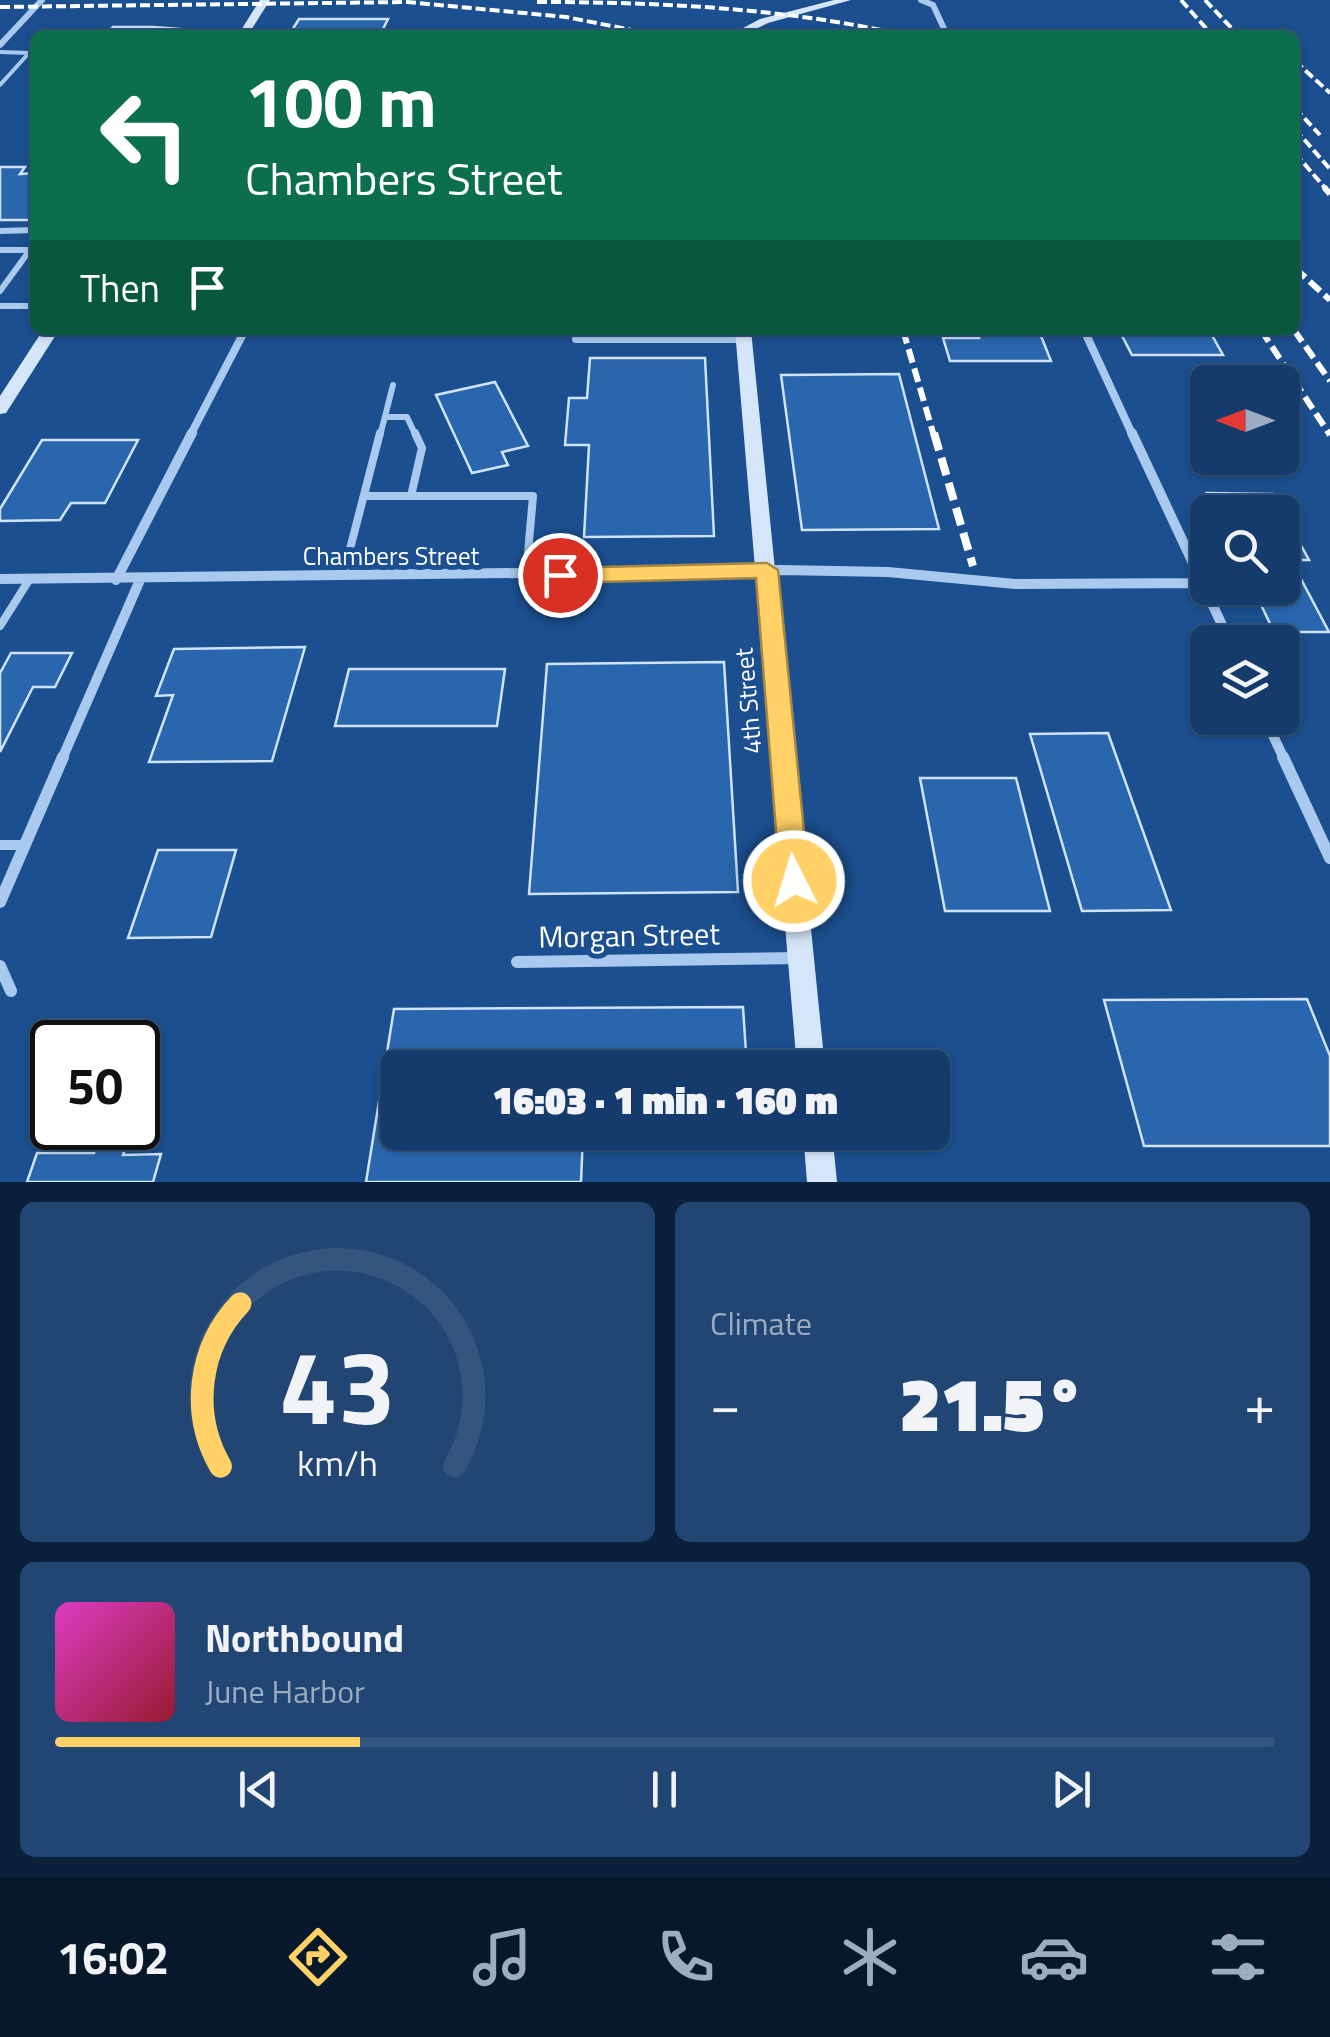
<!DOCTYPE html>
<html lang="en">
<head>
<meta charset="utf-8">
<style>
	body { margin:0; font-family:"Titillium Web",sans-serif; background:#214673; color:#f1f3f6; height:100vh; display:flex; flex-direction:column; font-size:38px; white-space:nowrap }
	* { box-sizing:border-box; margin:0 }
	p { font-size:32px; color:#9dadc1 }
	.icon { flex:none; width:55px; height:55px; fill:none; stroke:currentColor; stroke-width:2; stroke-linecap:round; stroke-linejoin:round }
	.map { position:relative; height:1182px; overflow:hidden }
	.details { display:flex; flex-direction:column; gap:20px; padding:20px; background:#0b203b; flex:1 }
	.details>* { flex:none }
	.banner { position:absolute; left:30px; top:30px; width:1270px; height:305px; border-radius:15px; box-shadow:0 2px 8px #0004,0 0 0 2px #33557e; background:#0b6e4f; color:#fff; overflow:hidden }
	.needle { width:65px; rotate:270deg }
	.fabs { position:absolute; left:1190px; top:365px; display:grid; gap:20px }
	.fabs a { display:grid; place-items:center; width:110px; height:110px; border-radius:15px; background:#143b6b; box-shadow:0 2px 8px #0004,0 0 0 2px #33557e; font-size:50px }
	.speed { position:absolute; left:30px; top:1020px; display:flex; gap:20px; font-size:50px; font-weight:700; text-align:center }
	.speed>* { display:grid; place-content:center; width:130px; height:130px; border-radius:50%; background:#143b6b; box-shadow:0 2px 8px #0004,0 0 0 2px #33557e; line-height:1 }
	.speed .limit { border:5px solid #111; border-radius:15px; background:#fff; color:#111 }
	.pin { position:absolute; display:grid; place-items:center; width:85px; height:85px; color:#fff; margin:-42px; border:5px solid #fff; border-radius:50%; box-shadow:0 2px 10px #0007 }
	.me { position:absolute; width:110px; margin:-55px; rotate:355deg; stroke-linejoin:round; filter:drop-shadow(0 0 8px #0008) }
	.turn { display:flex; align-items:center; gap:35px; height:210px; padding:0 50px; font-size:45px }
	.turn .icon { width:130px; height:130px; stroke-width:2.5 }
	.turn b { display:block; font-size:70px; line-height:85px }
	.then { display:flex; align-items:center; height:95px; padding:0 50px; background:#0003; gap:20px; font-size:38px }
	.big { font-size:75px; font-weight:800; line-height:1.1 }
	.details .widget { flex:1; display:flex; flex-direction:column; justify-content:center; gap:15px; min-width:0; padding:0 35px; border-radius:15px; background:#214673 }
	.details .dial { align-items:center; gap:0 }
	.dial svg { height:260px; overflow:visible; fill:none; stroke:#33557e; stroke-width:7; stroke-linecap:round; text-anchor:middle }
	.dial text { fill:#f1f3f6; stroke:none }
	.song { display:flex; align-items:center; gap:30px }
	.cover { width:120px; height:120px; border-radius:15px; background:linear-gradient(135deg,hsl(310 70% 55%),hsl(350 70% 35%)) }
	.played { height:10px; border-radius:5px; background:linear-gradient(90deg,#ffd166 25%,#33557e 25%) }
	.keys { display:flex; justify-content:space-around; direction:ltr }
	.heat { display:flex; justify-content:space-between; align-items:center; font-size:55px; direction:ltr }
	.details .tiles { flex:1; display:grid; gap:20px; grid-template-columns:1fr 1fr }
	.widget:last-child { grid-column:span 2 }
	.trip { position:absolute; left:380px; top:1050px; width:570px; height:100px; border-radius:15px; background:#143b6b; box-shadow:0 2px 8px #0004,0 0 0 2px #33557e; font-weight:800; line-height:100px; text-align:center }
	.dock { display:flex; height:160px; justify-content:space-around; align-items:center; background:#08182b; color:#9dadc1 }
	.dock .icon { width:70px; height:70px }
	.dock .on { color:#ffd166 }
	.dock b { font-size:45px; color:#f1f3f6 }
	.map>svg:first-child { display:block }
</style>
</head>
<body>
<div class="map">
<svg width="1330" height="1182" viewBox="0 0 1330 1182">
	<rect width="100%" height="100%" fill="#1b4f8f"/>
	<path fill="#2a66ad" stroke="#cfe3fa" stroke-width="2.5" d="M299,19H388L380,35H289Z
		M113,27H153L181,29L176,35H106Z
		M0,167H25L20,174L35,173V220H0Z
		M1119,330H1209L1223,355H1132Z
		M977,331H1039L1051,361H950L943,338H979Z
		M590,358H705L714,536L584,537L589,445H565L569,398H587Z
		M899,374L939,529L802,530L781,375Z
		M495,382L528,446L502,452L508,465L472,473L436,395Z
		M42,440H138L105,503H71L60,520L0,521V509Z
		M1207,493L1273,494L1309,560H1291L1329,632H1274L1253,588H1282V512H1217Z
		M305,647L272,761L149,762L173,695L156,696L174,649Z
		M11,653H72L55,687H33L0,752V673Z
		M724,662L738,892L529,894L547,664Z
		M349,669H505L497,726H335Z
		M1108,733L1171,910L1082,911L1030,734Z
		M920,778H1016L1050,911H945Z
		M158,850H236L211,937L128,938Z
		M1307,999L1330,1056V1146H1144L1104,1000Z
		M743,1007L747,1068H398V1132L660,1135H583L581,1182H366L394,1009Z
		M102,1128H132L123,1155L161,1154L153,1182H27L37,1153H94Z"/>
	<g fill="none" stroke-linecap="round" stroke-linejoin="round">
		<path stroke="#a9c9ee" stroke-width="4" d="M0,52L29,53L0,85"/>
		<path stroke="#a9c9ee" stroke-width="6" d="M0,231L35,230
			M0,250H30
			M0,291L30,250
			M0,306H35
			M385,417H407L416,436
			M380,436L393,385"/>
		<path stroke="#a9c9ee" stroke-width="8" d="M364,496H533L526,576
			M411,496L422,448L415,433
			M343,576L380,433
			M0,626L29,580"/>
		<path stroke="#a9c9ee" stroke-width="10" d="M0,845H24"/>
		<path stroke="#a9c9ee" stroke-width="6" d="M921,0L933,5L947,35
			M0,45L42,0"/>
		<path stroke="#a9c9ee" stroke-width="8" d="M1084,330L1133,436
			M576,339H744
			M190,436L245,330"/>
		<path stroke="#a9c9ee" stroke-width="10" d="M1132,433L1230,642
			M0,579L781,570L888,572L1015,584L1202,583
			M116,580L192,433
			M1265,718L1284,759
			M62,759L140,580"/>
		<path stroke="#a9c9ee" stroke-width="12" d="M1283,757L1330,858
			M0,902L63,757
			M517,962L800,958
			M0,966L11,991"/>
		<path fill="#d6e6fa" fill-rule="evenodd" d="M260,0H270L248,35H238Z
			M834,0H851L768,23L743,35H730L760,19Z
			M43,330H59L6,413L0,414V396Z
			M735,330H751L825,1068H797Z
			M803,1132H832L837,1182H807Z"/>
		<path stroke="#fff" stroke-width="4" stroke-dasharray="10 4" stroke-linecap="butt" d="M1181,0L1212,35
			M1205,0L1238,35
			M537,2C661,2 783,8 905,35
			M0,7L407,2L566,17L657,35
			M1295,61L1330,93
			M1295,108L1320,135
			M1295,129L1330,169
			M1295,153L1326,189"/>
		<path stroke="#fff" stroke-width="6" stroke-dasharray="14 6" stroke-linecap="butt" d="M1324,187L1330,194
			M1295,268L1330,300
			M903,330L934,436
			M1261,330L1330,435
			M1294,330L1330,381"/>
		<path stroke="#fff" stroke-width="8" stroke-dasharray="18 8" stroke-linecap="butt" d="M934,433L973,566"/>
	</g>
	<path fill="#ffd166" stroke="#a68842" stroke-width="2.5" d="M767,563L778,570L809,881L804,889L794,893L785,889L780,881L756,578L560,583L549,575L560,568Z"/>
	<g text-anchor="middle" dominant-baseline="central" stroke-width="10" stroke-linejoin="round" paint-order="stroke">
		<g font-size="25" fill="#fff" stroke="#1b4f8f">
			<text x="391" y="556">Chambers Street</text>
			<text transform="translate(748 701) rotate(-95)">4th Street</text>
		</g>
		<g font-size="30" fill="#fff" stroke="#1b4f8f">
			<text transform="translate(629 935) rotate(-1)">Morgan Street</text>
		</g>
	</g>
</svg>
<div class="fabs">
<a><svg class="needle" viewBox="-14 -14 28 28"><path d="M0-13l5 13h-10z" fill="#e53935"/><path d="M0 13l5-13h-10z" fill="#9dadc1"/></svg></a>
<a><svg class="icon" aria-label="search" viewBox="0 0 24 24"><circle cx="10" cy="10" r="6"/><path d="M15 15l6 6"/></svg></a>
<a><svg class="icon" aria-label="layers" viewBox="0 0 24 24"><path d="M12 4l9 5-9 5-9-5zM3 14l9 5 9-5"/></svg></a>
</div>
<div class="speed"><div class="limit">50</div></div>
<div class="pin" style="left:560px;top:575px;background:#d93025"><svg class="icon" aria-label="arrive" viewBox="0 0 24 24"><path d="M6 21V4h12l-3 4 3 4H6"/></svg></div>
<svg class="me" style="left:794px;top:881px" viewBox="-20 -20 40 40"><circle r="17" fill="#ffd166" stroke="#fff" stroke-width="3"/><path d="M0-11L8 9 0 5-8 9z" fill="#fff"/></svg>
<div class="trip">16:03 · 1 min · 160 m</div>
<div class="banner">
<div class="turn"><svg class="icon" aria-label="left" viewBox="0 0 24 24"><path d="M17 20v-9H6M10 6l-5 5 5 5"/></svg><div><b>100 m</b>Chambers Street</div></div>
<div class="then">Then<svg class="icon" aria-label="arrive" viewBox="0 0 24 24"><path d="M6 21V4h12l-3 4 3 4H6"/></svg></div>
</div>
</div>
<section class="details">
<div class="tiles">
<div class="widget dial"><svg viewBox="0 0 100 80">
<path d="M14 69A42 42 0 1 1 86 69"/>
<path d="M14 69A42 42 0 0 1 20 19" stroke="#ffd166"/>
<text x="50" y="56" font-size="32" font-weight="700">43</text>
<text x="50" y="72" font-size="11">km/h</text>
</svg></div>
<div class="widget"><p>Climate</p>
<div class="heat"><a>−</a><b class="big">21.5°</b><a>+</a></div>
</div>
<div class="widget">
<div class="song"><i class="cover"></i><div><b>Northbound</b><p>June Harbor</p></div></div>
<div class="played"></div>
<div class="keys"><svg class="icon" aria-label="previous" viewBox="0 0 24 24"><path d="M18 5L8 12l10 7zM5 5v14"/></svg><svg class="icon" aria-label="pause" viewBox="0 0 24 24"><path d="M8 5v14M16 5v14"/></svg><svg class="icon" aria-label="next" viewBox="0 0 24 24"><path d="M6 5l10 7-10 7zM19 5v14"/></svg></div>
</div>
</div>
</section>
<nav class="dock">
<b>16:02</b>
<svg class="icon on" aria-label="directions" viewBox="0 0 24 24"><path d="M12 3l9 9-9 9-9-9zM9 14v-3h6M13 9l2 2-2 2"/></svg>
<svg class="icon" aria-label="music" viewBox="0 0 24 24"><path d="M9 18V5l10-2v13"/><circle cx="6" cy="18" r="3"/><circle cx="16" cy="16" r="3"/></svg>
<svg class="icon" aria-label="phone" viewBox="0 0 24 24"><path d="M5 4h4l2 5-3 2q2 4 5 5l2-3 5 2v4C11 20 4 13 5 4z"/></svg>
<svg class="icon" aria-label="climate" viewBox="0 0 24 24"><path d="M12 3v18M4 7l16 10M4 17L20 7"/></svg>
<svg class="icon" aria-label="car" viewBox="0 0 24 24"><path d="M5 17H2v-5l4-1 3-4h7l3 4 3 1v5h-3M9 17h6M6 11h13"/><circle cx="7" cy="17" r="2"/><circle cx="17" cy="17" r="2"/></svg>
<svg class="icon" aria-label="filters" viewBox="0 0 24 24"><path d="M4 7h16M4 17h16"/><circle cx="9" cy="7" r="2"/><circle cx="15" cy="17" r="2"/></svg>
</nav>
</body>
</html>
